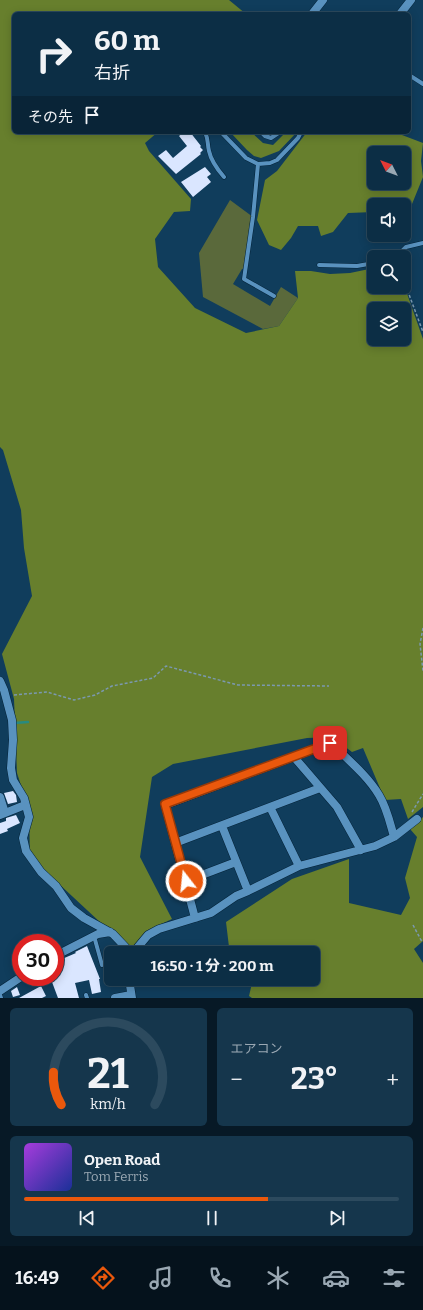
<!DOCTYPE html>
<html lang="ja">
<head>
<meta charset="utf-8">
<style>
	body { margin:0; font-family:Bitter,"Noto Sans JP",serif; background:#15364c; color:#f1f3f6; height:100vh; display:flex; flex-direction:column; font-size:15px; white-space:nowrap }
	* { box-sizing:border-box; margin:0 }
	p { font-size:13px; color:#9aa8b3 }
	.icon { flex:none; width:22px; height:22px; fill:none; stroke:currentColor; stroke-width:2; stroke-linecap:round; stroke-linejoin:round }
	.map { position:relative; height:998px; overflow:hidden }
	.panel { display:flex; flex-direction:column; gap:10px; padding:10px; background:#071926; flex:1 }
	.panel>* { flex:none }
	.guide { position:absolute; left:12px; top:12px; width:399px; height:122px; border-radius:6px; box-shadow:0 2px 10px #0003,0 0 0 1px #2c4a5e; background:#0c2e45; color:#f1f3f6; overflow:hidden }
	.needle { width:26px; rotate:312deg }
	.fabs { position:absolute; left:367px; top:146px; display:grid; gap:8px }
	.fabs a { display:grid; place-items:center; width:44px; height:44px; border-radius:6px; background:#0c2e45; box-shadow:0 2px 10px #0003,0 0 0 1px #2c4a5e; font-size:20px }
	.speed { position:absolute; left:12px; top:934px; display:flex; gap:8px; font-size:20px; font-weight:700; text-align:center }
	.speed>* { display:grid; place-content:center; width:52px; height:52px; border-radius:50%; background:#0c2e45; box-shadow:0 2px 10px #0003,0 0 0 1px #2c4a5e; line-height:1 }
	.speed .limit { border:6px solid #d22; background:#fff; color:#111 }
	.pin { position:absolute; display:grid; place-items:center; width:34px; height:34px; color:#fff; margin:-17px; border-radius:8px; box-shadow:0 2px 6px #0006 }
	.me { position:absolute; width:44px; margin:-22px; rotate:344deg; stroke-linejoin:round; filter:drop-shadow(0 0 3px #0008) }
	.turn { display:flex; align-items:center; gap:14px; height:84px; padding:0 16px; font-size:18px }
	.turn .icon { width:52px; height:52px; stroke-width:2.5 }
	.turn b { display:block; font-size:28px; line-height:34px }
	.then { display:flex; align-items:center; height:38px; padding:0 16px; background:#0003; gap:8px; font-size:15px }
	.big { font-size:30px; font-weight:700; line-height:1.1 }
	.panel .widget { flex:1; display:flex; flex-direction:column; justify-content:center; gap:6px; min-width:0; padding:0 14px; border-radius:6px; background:#15364c }
	.panel .dial { align-items:center; gap:0 }
	.dial svg { height:104px; overflow:visible; fill:none; stroke:#2c4a5e; stroke-width:7; stroke-linecap:round; text-anchor:middle }
	.dial text { fill:#f1f3f6; stroke:none }
	.song { display:flex; align-items:center; gap:12px }
	.cover { width:48px; height:48px; border-radius:6px; background:linear-gradient(135deg,hsl(280 70% 55%),hsl(230 70% 35%)) }
	.played { height:4px; border-radius:2px; background:linear-gradient(90deg,#ea580c 65%,#2c4a5e 65%) }
	.keys { display:flex; justify-content:space-around; direction:ltr }
	.heat { display:flex; justify-content:space-between; align-items:center; font-size:22px; direction:ltr }
	.panel .tiles { flex:1; display:grid; gap:10px; grid-template-columns:1fr 1fr }
	.widget:last-child { grid-column:span 2 }
	.trip { position:absolute; left:104px; top:946px; width:216px; height:40px; border-radius:6px; background:#0c2e45; box-shadow:0 2px 10px #0003,0 0 0 1px #2c4a5e; font-weight:700; line-height:40px; text-align:center }
	.menu { display:flex; height:64px; justify-content:space-around; align-items:center; background:#05121c; color:#9aa8b3 }
	.menu .icon { width:28px; height:28px }
	.menu .active { color:#ea580c }
	.menu b { font-size:18px; color:#f1f3f6 }
	.map>svg:first-child { display:block }
</style>
</head>
<body>
<div class="map">
<svg width="423" height="998" viewBox="0 0 423 998">
	<rect width="100%" height="100%" fill="#103d5c"/>
	<path fill="#5a693b" d="M230,200L253,217L245,268L242,269L233,284L270,306L281,287L298,298L279,326L263,329L203,297L199,253Z"/>
	<path fill="#677f2d" fill-rule="evenodd" d="M0,0H229L246,14H14V132H158L145,143L149,151L191,199L190,211L174,212L155,239L158,267L195,308L246,333L279,326L298,298L295,271H311L330,274L350,273L374,268V287H404V285L423,339V807L408,819L401,799L385,800L363,748L352,752L332,737L307,738L173,764L152,777L140,857L172,919L146,931L130,950L30,857L29,810L17,773L14,699L2,654L32,596L24,548L21,510L3,450L0,447ZM374,309H404V339H374Z
		M230,132H251L263,143L273,145L286,132H297L279,151L261,158L254,156L247,150Z
		M307,132H400L402,135L423,143L421,161L423,177L412,204L404,206V205H374V212L348,213L333,232L321,236L318,226H298L291,238L281,250L269,245L257,220L265,180L277,171ZM374,153H404V183H374Z
		M423,817V941L414,949L423,963V998H252L249,996L253,979H313V953H247L229,947L226,922L292,879L349,859V903L401,915L410,898L405,878L417,837L410,829Z"/>
	<g fill="none" stroke-linecap="round" stroke-linejoin="round">
		<path stroke="#288a7f" stroke-width="2.5" d="M14,723L28,722"/>
	</g>
	<path fill="#dae6ff" d="M184,132H190L201,146L200,147L203,150L200,153L201,154L176,174L158,156L166,150L173,158L187,146L179,136Z
		M205,167L211,174L207,177L211,182L193,197L181,182Z
		M13,791L16,795L17,802L8,804L4,793Z
		M16,815L20,823L7,829L8,831L0,834V823L6,821V818Z
		M87,946L100,979H99L101,992L92,994L89,980L75,983L79,998H58L52,982L55,981V962L76,953L75,952Z
		M41,986L46,996L42,998H19Z
		M17,987L20,995L13,997L11,991Z"/>
	<g fill="none" stroke-linecap="round" stroke-linejoin="round">
		<g stroke="#042339" stroke-width="5">
			<path id="service" d="M409,75L423,84
				M205,132C209,141 207,143 209,151C211,161 218,170 224,177
				M221,132L246,158L258,164L270,163L277,160L298,138L301,132
				M261,132L265,136L271,138L280,132
				M258,164L253,217L244,279L274,296
				M396,257L406,247L423,243
				M319,265L357,266L374,263
				M94,936L102,965
				M0,995L1,998
				M86,995L87,998"/>
		</g>
		<g stroke="#042339" stroke-width="9">
			<path id="minor" d="M312,14L323,0
				M400,14L411,0
				M0,681L4,690L12,720L13,740L11,768L13,780L24,798L29,817L23,838L26,851L41,872L56,886L71,908L84,918L113,934L131,953
				M294,757L337,807L361,850
				M0,797L5,813
				M270,807L299,866
				M0,815L25,805
				M222,826L248,891
				M175,843L320,788
				M186,881L236,862
				M195,918L165,805L331,743C347,759 367,775 379,795C387,808 390,823 394,837
				M133,953L148,935L159,929L211,913L236,896L248,891L299,866L375,846L394,837L417,819
				M55,956L98,934L110,932
				M129,979L132,998
				M0,991L21,977
				M115,998L131,995"/>
		</g>
		<path stroke="#7b99b0" stroke-width="1.5" stroke-dasharray="3 2" stroke-linecap="butt" d="M404,281L423,332
			M423,628L420,644L423,671
			M14,695L47,692L74,700L95,695L112,686L153,678L166,666L238,685L329,686
			M412,812L423,794
			M413,925L421,940L423,942"/>
		<use href="#service" stroke="#5992bf" stroke-width="4"/>
		<use href="#minor" stroke="#5992bf" stroke-width="8"/>
	</g>
	<g fill="none" stroke-linecap="round" stroke-linejoin="round">
		<g stroke="#983908" stroke-width="10">
			<path id="route" d="M186,881L165,804L330,743"/>
		</g>
		<use href="#route" stroke="#ea580c" stroke-width="7"/>
	</g>
</svg>
<div class="fabs">
<a><svg class="needle" viewBox="-14 -14 28 28"><path d="M0-13l5 13h-10z" fill="#e53935"/><path d="M0 13l5-13h-10z" fill="#9aa8b3"/></svg></a>
<a><svg class="icon" aria-label="sound" viewBox="0 0 24 24"><path d="M4 9h4l5-4v14l-5-4H4zM17 9q2 3 0 6"/></svg></a>
<a><svg class="icon" aria-label="search" viewBox="0 0 24 24"><circle cx="10" cy="10" r="6"/><path d="M15 15l6 6"/></svg></a>
<a><svg class="icon" aria-label="layers" viewBox="0 0 24 24"><path d="M12 4l9 5-9 5-9-5zM3 14l9 5 9-5"/></svg></a>
</div>
<div class="speed"><div class="limit">30</div></div>
<div class="pin" style="left:330px;top:743px;background:#d93025"><svg class="icon" aria-label="arrive" viewBox="0 0 24 24"><path d="M6 21V4h12l-3 4 3 4H6"/></svg></div>
<svg class="me" style="left:186px;top:881px" viewBox="-20 -20 40 40"><circle r="17" fill="#ea580c" stroke="#fff" stroke-width="3"/><path d="M0-11L8 9 0 5-8 9z" fill="#fff"/></svg>
<div class="trip">16:50 · 1 分 · 200 m</div>
<div class="guide">
<div class="turn"><svg class="icon" aria-label="right" viewBox="0 0 24 24"><path d="M7 20v-9h11M14 6l5 5-5 5"/></svg><div><b>60 m</b>右折</div></div>
<div class="then">その先<svg class="icon" aria-label="arrive" viewBox="0 0 24 24"><path d="M6 21V4h12l-3 4 3 4H6"/></svg></div>
</div>
</div>
<section class="panel">
<div class="tiles">
<div class="widget dial"><svg viewBox="0 0 100 80">
<path d="M14 69A42 42 0 1 1 86 69"/>
<path d="M14 69A42 42 0 0 1 8 44" stroke="#ea580c"/>
<text x="50" y="56" font-size="32" font-weight="700">21</text>
<text x="50" y="72" font-size="11">km/h</text>
</svg></div>
<div class="widget"><p>エアコン</p>
<div class="heat"><a>−</a><b class="big">23°</b><a>+</a></div>
</div>
<div class="widget">
<div class="song"><i class="cover"></i><div><b>Open Road</b><p>Tom Ferris</p></div></div>
<div class="played"></div>
<div class="keys"><svg class="icon" aria-label="previous" viewBox="0 0 24 24"><path d="M18 5L8 12l10 7zM5 5v14"/></svg><svg class="icon" aria-label="pause" viewBox="0 0 24 24"><path d="M8 5v14M16 5v14"/></svg><svg class="icon" aria-label="next" viewBox="0 0 24 24"><path d="M6 5l10 7-10 7zM19 5v14"/></svg></div>
</div>
</div>
</section>
<nav class="menu">
<b>16:49</b>
<svg class="icon active" aria-label="directions" viewBox="0 0 24 24"><path d="M12 3l9 9-9 9-9-9zM9 14v-3h6M13 9l2 2-2 2"/></svg>
<svg class="icon" aria-label="music" viewBox="0 0 24 24"><path d="M9 18V5l10-2v13"/><circle cx="6" cy="18" r="3"/><circle cx="16" cy="16" r="3"/></svg>
<svg class="icon" aria-label="phone" viewBox="0 0 24 24"><path d="M5 4h4l2 5-3 2q2 4 5 5l2-3 5 2v4C11 20 4 13 5 4z"/></svg>
<svg class="icon" aria-label="climate" viewBox="0 0 24 24"><path d="M12 3v18M4 7l16 10M4 17L20 7"/></svg>
<svg class="icon" aria-label="car" viewBox="0 0 24 24"><path d="M5 17H2v-5l4-1 3-4h7l3 4 3 1v5h-3M9 17h6M6 11h13"/><circle cx="7" cy="17" r="2"/><circle cx="17" cy="17" r="2"/></svg>
<svg class="icon" aria-label="filters" viewBox="0 0 24 24"><path d="M4 7h16M4 17h16"/><circle cx="9" cy="7" r="2"/><circle cx="15" cy="17" r="2"/></svg>
</nav>
</body>
</html>
